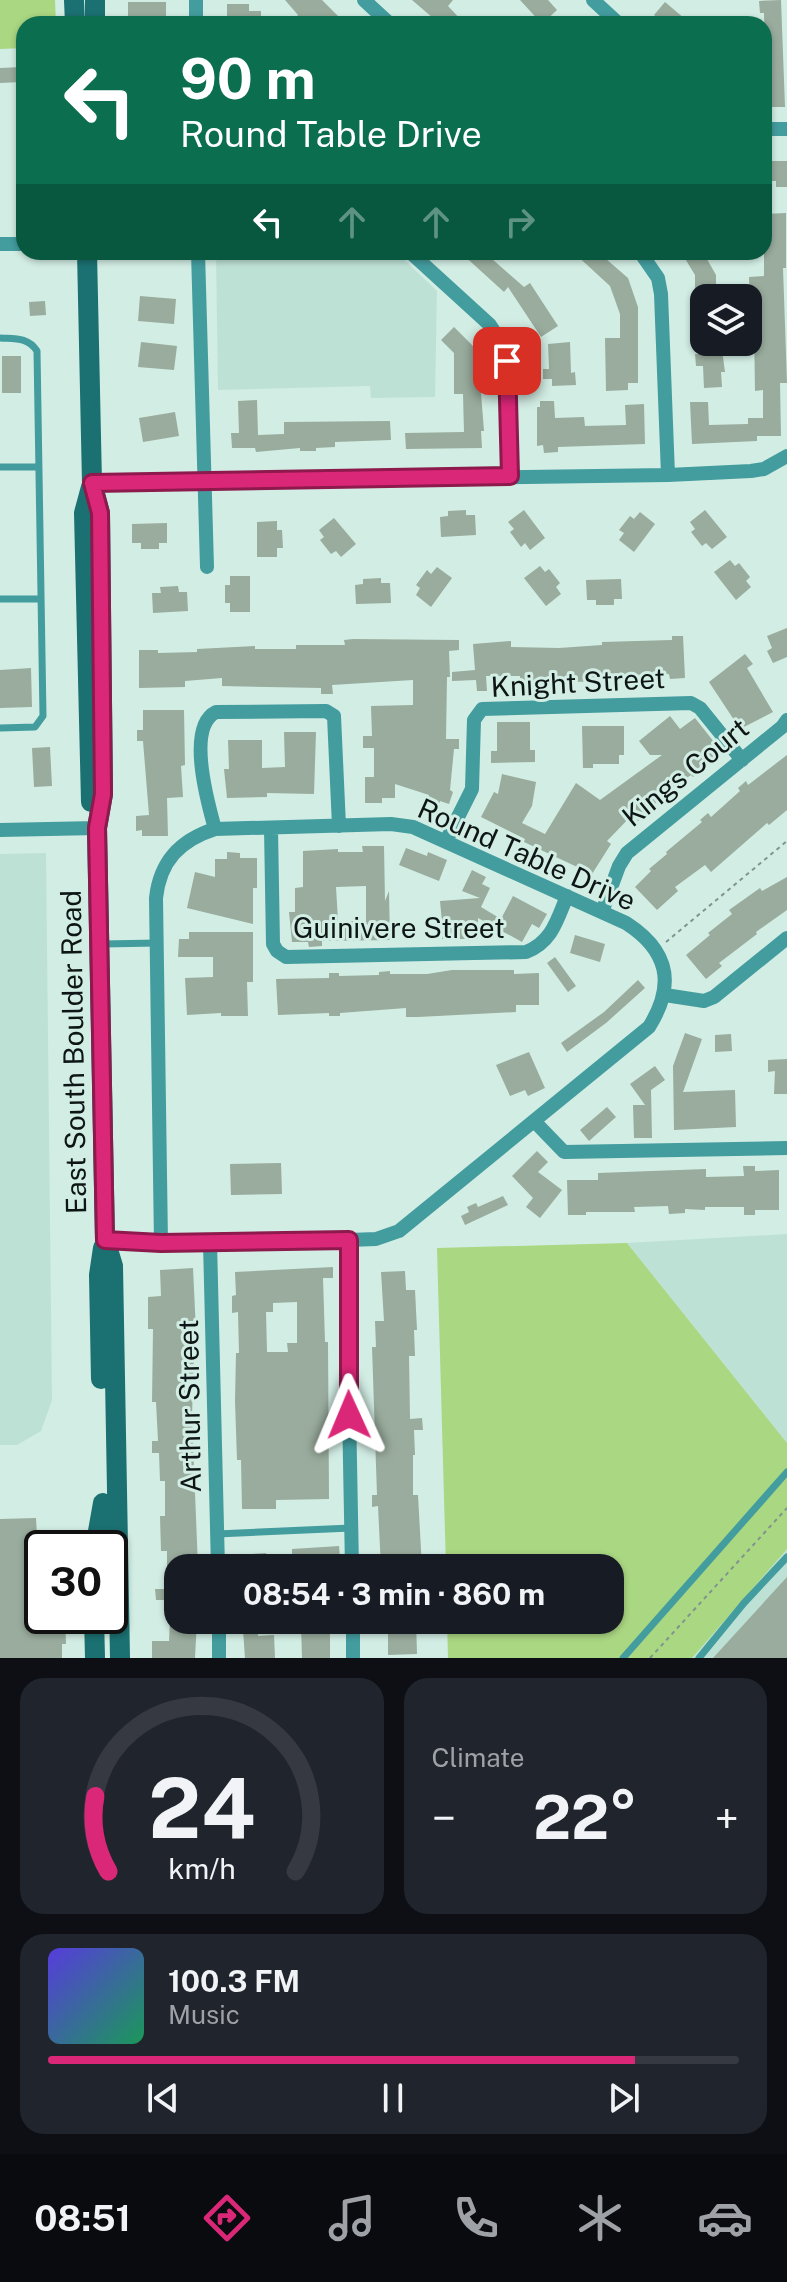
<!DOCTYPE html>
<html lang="en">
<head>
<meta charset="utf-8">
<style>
	body { margin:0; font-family:"Public Sans",sans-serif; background:#20242c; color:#f1f3f6; height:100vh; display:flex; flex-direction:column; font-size:30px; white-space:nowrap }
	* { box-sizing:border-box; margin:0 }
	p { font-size:26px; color:#9ea1a6 }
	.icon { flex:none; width:44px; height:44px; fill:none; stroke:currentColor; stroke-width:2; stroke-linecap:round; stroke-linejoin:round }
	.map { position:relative; height:1658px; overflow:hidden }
	.sheet { display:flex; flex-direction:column; gap:20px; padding:20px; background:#0d0f14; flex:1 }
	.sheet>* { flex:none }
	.top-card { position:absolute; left:16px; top:16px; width:756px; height:244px; border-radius:24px; box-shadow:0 2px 6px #0004; background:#0b6e4f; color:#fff; overflow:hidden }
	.fabs { position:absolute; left:690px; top:284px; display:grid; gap:16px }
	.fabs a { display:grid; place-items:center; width:72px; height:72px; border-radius:16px; background:#171b24; box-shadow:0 2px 6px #0004; font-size:40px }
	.speed { position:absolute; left:24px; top:1530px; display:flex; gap:16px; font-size:40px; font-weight:700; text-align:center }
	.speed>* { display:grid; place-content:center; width:104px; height:104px; border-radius:50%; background:#171b24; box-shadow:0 2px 6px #0004; line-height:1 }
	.speed .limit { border:4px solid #111; border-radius:12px; background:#fff; color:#111 }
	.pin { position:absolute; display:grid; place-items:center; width:68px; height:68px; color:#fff; margin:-34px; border-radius:16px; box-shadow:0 4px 12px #0006 }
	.me { position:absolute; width:88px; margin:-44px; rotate:359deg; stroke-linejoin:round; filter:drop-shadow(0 0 6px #0008) }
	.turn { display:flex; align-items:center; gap:28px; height:168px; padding:0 32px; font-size:36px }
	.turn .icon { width:104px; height:104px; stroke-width:2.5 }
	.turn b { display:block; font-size:56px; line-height:68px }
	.lanes { display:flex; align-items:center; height:76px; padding:0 32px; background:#0003; justify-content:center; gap:40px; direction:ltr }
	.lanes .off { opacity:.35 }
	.big { font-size:60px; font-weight:700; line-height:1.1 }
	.sheet .widget { flex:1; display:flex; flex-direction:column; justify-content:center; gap:12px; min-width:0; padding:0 28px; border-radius:24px; background:#20242c }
	.sheet .dial { align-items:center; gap:0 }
	.dial svg { height:208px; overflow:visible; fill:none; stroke:#363941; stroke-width:7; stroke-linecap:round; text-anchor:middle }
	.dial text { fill:#f1f3f6; stroke:none }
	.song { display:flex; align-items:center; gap:24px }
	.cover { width:96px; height:96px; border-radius:12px; background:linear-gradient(135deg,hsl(250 70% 55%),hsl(150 70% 35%)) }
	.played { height:8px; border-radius:4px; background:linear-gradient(90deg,#db2777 85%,#363941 85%) }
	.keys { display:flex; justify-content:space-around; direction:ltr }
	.heat { display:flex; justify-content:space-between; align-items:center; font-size:44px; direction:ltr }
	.sheet .tiles { flex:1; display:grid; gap:20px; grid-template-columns:1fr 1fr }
	.widget:last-child { grid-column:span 2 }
	.trip { position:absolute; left:164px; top:1554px; width:460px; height:80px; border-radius:24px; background:#171b24; box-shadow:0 2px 6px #0004; font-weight:700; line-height:80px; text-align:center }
	.tabs { display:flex; height:128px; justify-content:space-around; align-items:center; background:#090b0e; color:#9ea1a6 }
	.tabs .icon { width:56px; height:56px }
	.tabs .active { color:#db2777 }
	.tabs b { font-size:36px; color:#f1f3f6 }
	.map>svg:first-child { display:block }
</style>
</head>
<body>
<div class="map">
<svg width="787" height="1658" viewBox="0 0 787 1658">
	<rect width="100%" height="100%" fill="#d2ede4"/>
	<path fill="#bee1d6" d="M216,252H396L437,291L435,397L371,398L370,386L218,390Z
		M46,853L52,1400L41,1431L17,1445H0V854Z
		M787,1234V1443L627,1243Z
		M787,1549V1658H692Z"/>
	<path fill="#aad782" d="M0,0H55L56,24H24V48L0,49Z
		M627,1243L787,1443V1549L692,1658H448L447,1620H610V1568H446L437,1248Z"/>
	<path fill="#99ac9d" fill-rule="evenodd" d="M285,0H322L346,24H290L298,15Z
		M412,0H453L448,6L465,24H440Z
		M520,0H548L557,10L542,24Z
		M781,0L785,107H766L764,13H760L759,1Z
		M128,2H166V16L153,17V24H128Z
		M665,2L691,24H665L654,15Z
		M227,4H249V11H261V24H227Z
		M22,67V82L0,83V68Z
		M767,161H787V187H776V181H767Z
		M786,213V268H783L787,383H780L781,436H757V441L692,444L690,402H708L709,425L748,424V418H763V390L755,391L754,328H751L749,277L764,276V214Z
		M460,252H484L524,287L530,283L558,326L541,337L508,287L504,292Z
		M573,252H598L628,278L638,307V383H628V390L606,391L605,338H620V314L610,286Z
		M692,252H703L716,275V298H695V275L684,257Z
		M140,296L176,299L174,324L138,321Z
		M45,301L46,315L30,316L29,302Z
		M454,327L475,348V382H484V393H481L484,431H481L482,448L406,449L405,433L464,432L463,394H454V353L441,340Z
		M141,342L177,346L174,370L138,367Z
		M570,342L571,373L575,372L576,385L552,386V379H543V369H549L548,344Z
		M702,342H721L725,372H721L722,387L704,388L703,366H696L695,354H703Z
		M2,356H21V393H2Z
		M257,400L258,435L284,434V422L390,421L391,440L335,442V447L316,448V451H300V448L256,452L255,448H232L231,433H239L238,401Z
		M540,401H554L555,418L584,417L585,426L626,425L625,405L644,404L645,444L558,447V452L544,453L543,445L537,446V407H540Z
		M175,412L179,436L143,442L139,418Z
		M466,510V515H475L476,535L441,537L440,517L448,516V511Z
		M524,510L545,538L530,550L525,543L521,547L510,532L514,529L508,522Z
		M705,510L727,537L712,549L706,543L702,546L691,532L695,529L690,522Z
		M640,512L655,524L634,552L619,540L624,533L619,530L630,516L634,519Z
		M334,518L356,544L341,557L336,551L331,554L320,540L324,537L319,530Z
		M277,521V530H282L283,548H277V557H257V522Z
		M167,523V543H159V549H141V543H132V524Z
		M730,560L735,566L739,563L750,577L746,581L751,587L736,600L714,572Z
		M540,566L545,572L549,569L560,583L556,587L561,594L546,606L524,578Z
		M437,567L452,578L431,607L416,595L420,588L416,585L427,570L431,574Z
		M230,576H250V612H230V603H225V585H230Z
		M381,578V583H390L391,603L356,604L355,585L363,584V579Z
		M621,579L622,599H614V605H596V600H587L586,580Z
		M178,586L179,592H187L188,611L153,613L152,593H161L160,587Z
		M787,628V657L773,663L767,651L772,648L767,636Z
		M672,636H683L685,678L670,679L669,674L633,675V680L573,682V679L520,684V676H486L487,691H477L476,680L452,681V672L475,670L473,644L511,641V647L559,648L602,645V642L672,640Z
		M353,639L459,640V650L449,651L450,677H447L446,739H459V749H454L450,790L453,792L449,804L440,801L439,805L427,801L429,795L395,784V798H382V803H365V777H374V748H363V736H372L371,706L413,705V680L332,685L333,694H321V688L222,686V678L185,681V687L139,688V650H158V653L197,652V649L255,646V649H296V645H345L344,640Z
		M745,654L753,664L747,668L773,712L740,729L709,682Z
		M31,668L32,707L0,708V670Z
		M143,710H184L185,765L181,766L183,797L167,798L168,836H142V830L136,831V816L149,815L143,741H137V730H143Z
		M670,716L680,729L695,718L722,752L693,777L691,775L661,795L663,798L645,811L647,814L638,821L633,814L607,841L611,844L592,874L524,842L525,839L481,817L494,792L498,794L502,774L536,782L532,806L522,823L545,834L576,783L600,800L662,755H650L639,741Z
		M497,722H530V750H535V762L491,763V751H497Z
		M582,726H624V755H619V764H593V768H583Z
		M284,732H316L314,794L267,793V797L227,798L224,769H229L228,740H262V768L285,767Z
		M50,747L52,786L34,787L32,748Z
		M787,755V810L769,825L767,823L711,872L705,865L675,887L678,891L657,910L635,887L651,871L649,869L667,854L666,852L702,822L700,820L708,813L711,817L740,791L738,788L746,781L748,785Z
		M362,846H384L385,901L389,891L390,940L322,941V946L309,947L308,942H292L289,912H295V888L303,887V851L338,849V852H363ZM366,886V921H338L336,887Z
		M406,848L427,856L428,852L447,860L439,881L399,865Z
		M227,852L240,853V858H257V888H253V924L187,908L195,872L215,877V859H227Z
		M472,870L486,877L482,884L490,888L481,907L501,919L513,896L547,914L539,928L532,924L522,942L478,918V939H442V934H437L436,923L442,922L440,901L480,898L462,891Z
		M787,877V910L756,932L757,934L719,963L722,966L706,979L686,955L710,935L708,933L732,914L729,910L760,888L762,891Z
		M189,932H253V982H247L248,1016H221V1013L187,1015L185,978L213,977V957H178L179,939H189Z
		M575,935L605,944L600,962L570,953Z
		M555,957L576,986L568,992L547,963Z
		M452,970H514V974L539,973V1005H516V1012L418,1017H406V1008L340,1013V1016H329V1013L278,1015L276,979L329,978V973H339V976L379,975V972L390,971V974H427Z
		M638,980L645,988L606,1023L567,1052L561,1043L604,1012Z
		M685,1033L702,1039L683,1092L735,1090L736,1127L674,1130L673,1066Z
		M731,1034L732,1051L715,1052V1035Z
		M529,1052L545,1088L528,1096L525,1090L510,1096L496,1065Z
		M787,1059V1094H774L775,1071L768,1072V1060Z
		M655,1066L665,1080L651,1090L652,1138H634L633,1105H645L630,1084Z
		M607,1107L616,1117L589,1141L580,1130Z
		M537,1151L548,1162L538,1172L562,1190L540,1218L526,1207L533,1198L512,1176Z
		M281,1163L282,1194L231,1195L230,1164Z
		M743,1166H755V1171L779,1170V1210H755V1215H744V1207H705V1210L685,1209V1213L669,1214L668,1206L634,1207L635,1212H586V1215H568L567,1180H598V1173L706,1169V1177L744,1176Z
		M503,1196L508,1205L465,1225L461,1216L469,1212L467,1207L476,1203L478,1207Z
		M333,1267V1278H323L325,1342H328L329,1499L276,1500V1509H242L241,1460H237L235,1401L236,1353H239L238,1312L232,1313V1296L236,1295L235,1272ZM297,1302V1343H287L288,1352H267L266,1312H273V1303Z
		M193,1268L197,1353H194L192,1416L198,1568H178V1600H156L155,1589H167V1551H161L160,1516H165V1481H160L159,1453H152V1441H158L156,1402H152L153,1329H148V1297L161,1296L160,1270Z
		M405,1271L406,1290H415L417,1330H414L415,1356H409L410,1419L422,1418L423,1430H414L415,1455H413V1495H418L422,1568H381L378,1506L372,1507V1495H377L372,1347H376L375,1321H384L381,1272Z
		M36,1518L37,1537L64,1536V1548H42V1616H65L66,1644H62V1658H0V1519Z
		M339,1546L340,1558H330V1566L320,1567V1558L292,1560V1549Z
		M266,1553L267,1568H251L250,1554Z
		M787,1577V1658H713Z
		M170,1620H197L195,1658H152V1641H169Z
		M388,1620H416L417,1654L388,1655Z
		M301,1624H330V1658H302Z
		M258,1629V1636L274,1635L275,1658H245L243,1630Z"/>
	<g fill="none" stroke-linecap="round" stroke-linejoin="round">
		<path stroke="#81948e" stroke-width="2" stroke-dasharray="4 4" stroke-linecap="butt" d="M666,942L787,841
			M650,1658L787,1508"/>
		<path stroke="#439c9e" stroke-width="7" d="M0,338C15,339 28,337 37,351L43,716L35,727L0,728
			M0,467H38
			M0,599H41
			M103,944L157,943
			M217,1534L351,1528
			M623,1658L787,1472
			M699,1658L744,1603L787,1557"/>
		<path stroke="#439c9e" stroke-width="14" d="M196,0V24
			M364,0L390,24
			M593,0L619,24
			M764,129H787
			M0,244H24
			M198,252L207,567
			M410,252L490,325C518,364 509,429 510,476
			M640,252L658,278L661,294L668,475
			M92,483L668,475L751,471L764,469L787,456
			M271,828L273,944L277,951L286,957L526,952C552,942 557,920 567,896
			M215,829C208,804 186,727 216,712L326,711L334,716L339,826
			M0,830L97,828
			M446,841L472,789L474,720L482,709L691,703L700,708L742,760
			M602,912L619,866L627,853L782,727L787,720
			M665,995L704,1001L714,997L787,938
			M535,1122L564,1152L787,1148
			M105,1240L161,1243L349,1240L376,1239L399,1231L649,1027C676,984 668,950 626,923L413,827L391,824L215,829C180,840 160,861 156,898L161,1243
			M349,1240L347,1302L352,1568
			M210,1242L218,1568
			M219,1620V1658
			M353,1620V1658"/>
		<path stroke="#1b7071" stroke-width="20" d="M74,0L75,24
			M95,24V0
			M87,252L92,483L100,513L103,794L97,828L105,1240L113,1266L120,1658
			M91,487L84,513L91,802
			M101,1379L99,1275L103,1248
			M95,1548L103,1503
			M94,1616L95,1658"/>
	</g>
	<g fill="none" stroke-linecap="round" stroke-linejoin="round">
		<g stroke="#8e194d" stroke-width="20">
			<path id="route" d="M349,1415V1240L161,1243L105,1240L97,828L103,794L100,513L92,483L510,476L507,361"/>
		</g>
		<use href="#route" stroke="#db2777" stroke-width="14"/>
	</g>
	<g text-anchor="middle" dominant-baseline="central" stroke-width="6" stroke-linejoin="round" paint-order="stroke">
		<g font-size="28" fill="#0d1614" stroke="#d2ede4">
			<text transform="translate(578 682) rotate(-3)">Knight Street</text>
			<text transform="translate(685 772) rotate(-39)">Kings Court</text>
			<text transform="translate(527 854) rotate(24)">Round Table Drive</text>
			<text x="399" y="927">Guinivere Street</text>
			<text transform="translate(73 1052) rotate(-91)">East South Boulder Road</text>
			<text transform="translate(189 1406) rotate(-91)">Arthur Street</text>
		</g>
	</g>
</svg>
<div class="fabs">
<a><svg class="icon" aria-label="layers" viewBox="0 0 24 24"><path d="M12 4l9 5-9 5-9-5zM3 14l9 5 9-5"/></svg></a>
</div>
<div class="speed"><div class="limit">30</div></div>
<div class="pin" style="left:507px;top:361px;background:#d93025"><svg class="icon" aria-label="arrive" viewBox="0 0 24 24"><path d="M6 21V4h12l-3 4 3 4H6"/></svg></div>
<svg class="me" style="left:349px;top:1415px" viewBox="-20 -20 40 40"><path d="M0-17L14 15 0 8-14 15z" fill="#db2777" stroke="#fff" stroke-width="4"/></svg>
<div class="trip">08:54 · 3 min · 860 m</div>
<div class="top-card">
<div class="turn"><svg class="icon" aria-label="left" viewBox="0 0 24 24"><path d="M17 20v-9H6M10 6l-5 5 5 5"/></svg><div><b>90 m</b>Round Table Drive</div></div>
<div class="lanes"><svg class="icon" aria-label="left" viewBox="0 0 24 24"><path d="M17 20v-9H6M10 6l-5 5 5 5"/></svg><svg class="icon off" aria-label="ahead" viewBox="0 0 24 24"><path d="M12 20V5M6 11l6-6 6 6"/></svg><svg class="icon off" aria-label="ahead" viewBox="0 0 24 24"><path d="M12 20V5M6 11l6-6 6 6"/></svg><svg class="icon off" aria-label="right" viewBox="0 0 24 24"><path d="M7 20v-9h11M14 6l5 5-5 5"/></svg></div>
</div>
</div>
<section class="sheet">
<div class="tiles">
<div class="widget dial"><svg viewBox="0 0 100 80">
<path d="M14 69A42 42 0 1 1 86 69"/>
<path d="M14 69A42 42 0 0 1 9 40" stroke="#db2777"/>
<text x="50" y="56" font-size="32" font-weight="700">24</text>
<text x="50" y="72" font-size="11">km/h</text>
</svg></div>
<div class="widget"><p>Climate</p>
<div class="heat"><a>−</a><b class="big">22°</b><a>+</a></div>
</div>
<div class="widget">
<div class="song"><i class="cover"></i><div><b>100.3 FM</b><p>Music</p></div></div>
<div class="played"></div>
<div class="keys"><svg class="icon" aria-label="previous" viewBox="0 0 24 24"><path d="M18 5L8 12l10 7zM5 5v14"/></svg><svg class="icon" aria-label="pause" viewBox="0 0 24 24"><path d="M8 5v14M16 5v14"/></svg><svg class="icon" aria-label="next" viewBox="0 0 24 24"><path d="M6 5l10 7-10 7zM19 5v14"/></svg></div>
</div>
</div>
</section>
<nav class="tabs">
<b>08:51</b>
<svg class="icon active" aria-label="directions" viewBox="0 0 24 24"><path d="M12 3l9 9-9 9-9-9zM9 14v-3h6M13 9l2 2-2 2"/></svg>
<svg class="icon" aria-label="music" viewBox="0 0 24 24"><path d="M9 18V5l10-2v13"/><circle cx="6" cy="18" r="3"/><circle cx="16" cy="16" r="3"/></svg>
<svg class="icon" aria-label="phone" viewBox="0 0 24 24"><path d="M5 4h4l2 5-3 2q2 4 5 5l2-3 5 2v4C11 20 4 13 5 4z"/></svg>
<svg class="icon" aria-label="climate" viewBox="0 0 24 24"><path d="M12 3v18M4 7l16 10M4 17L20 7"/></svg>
<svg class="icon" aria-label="car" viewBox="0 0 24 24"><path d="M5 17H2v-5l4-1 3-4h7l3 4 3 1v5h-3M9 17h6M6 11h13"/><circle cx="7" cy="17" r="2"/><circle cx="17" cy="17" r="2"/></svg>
</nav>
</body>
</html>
